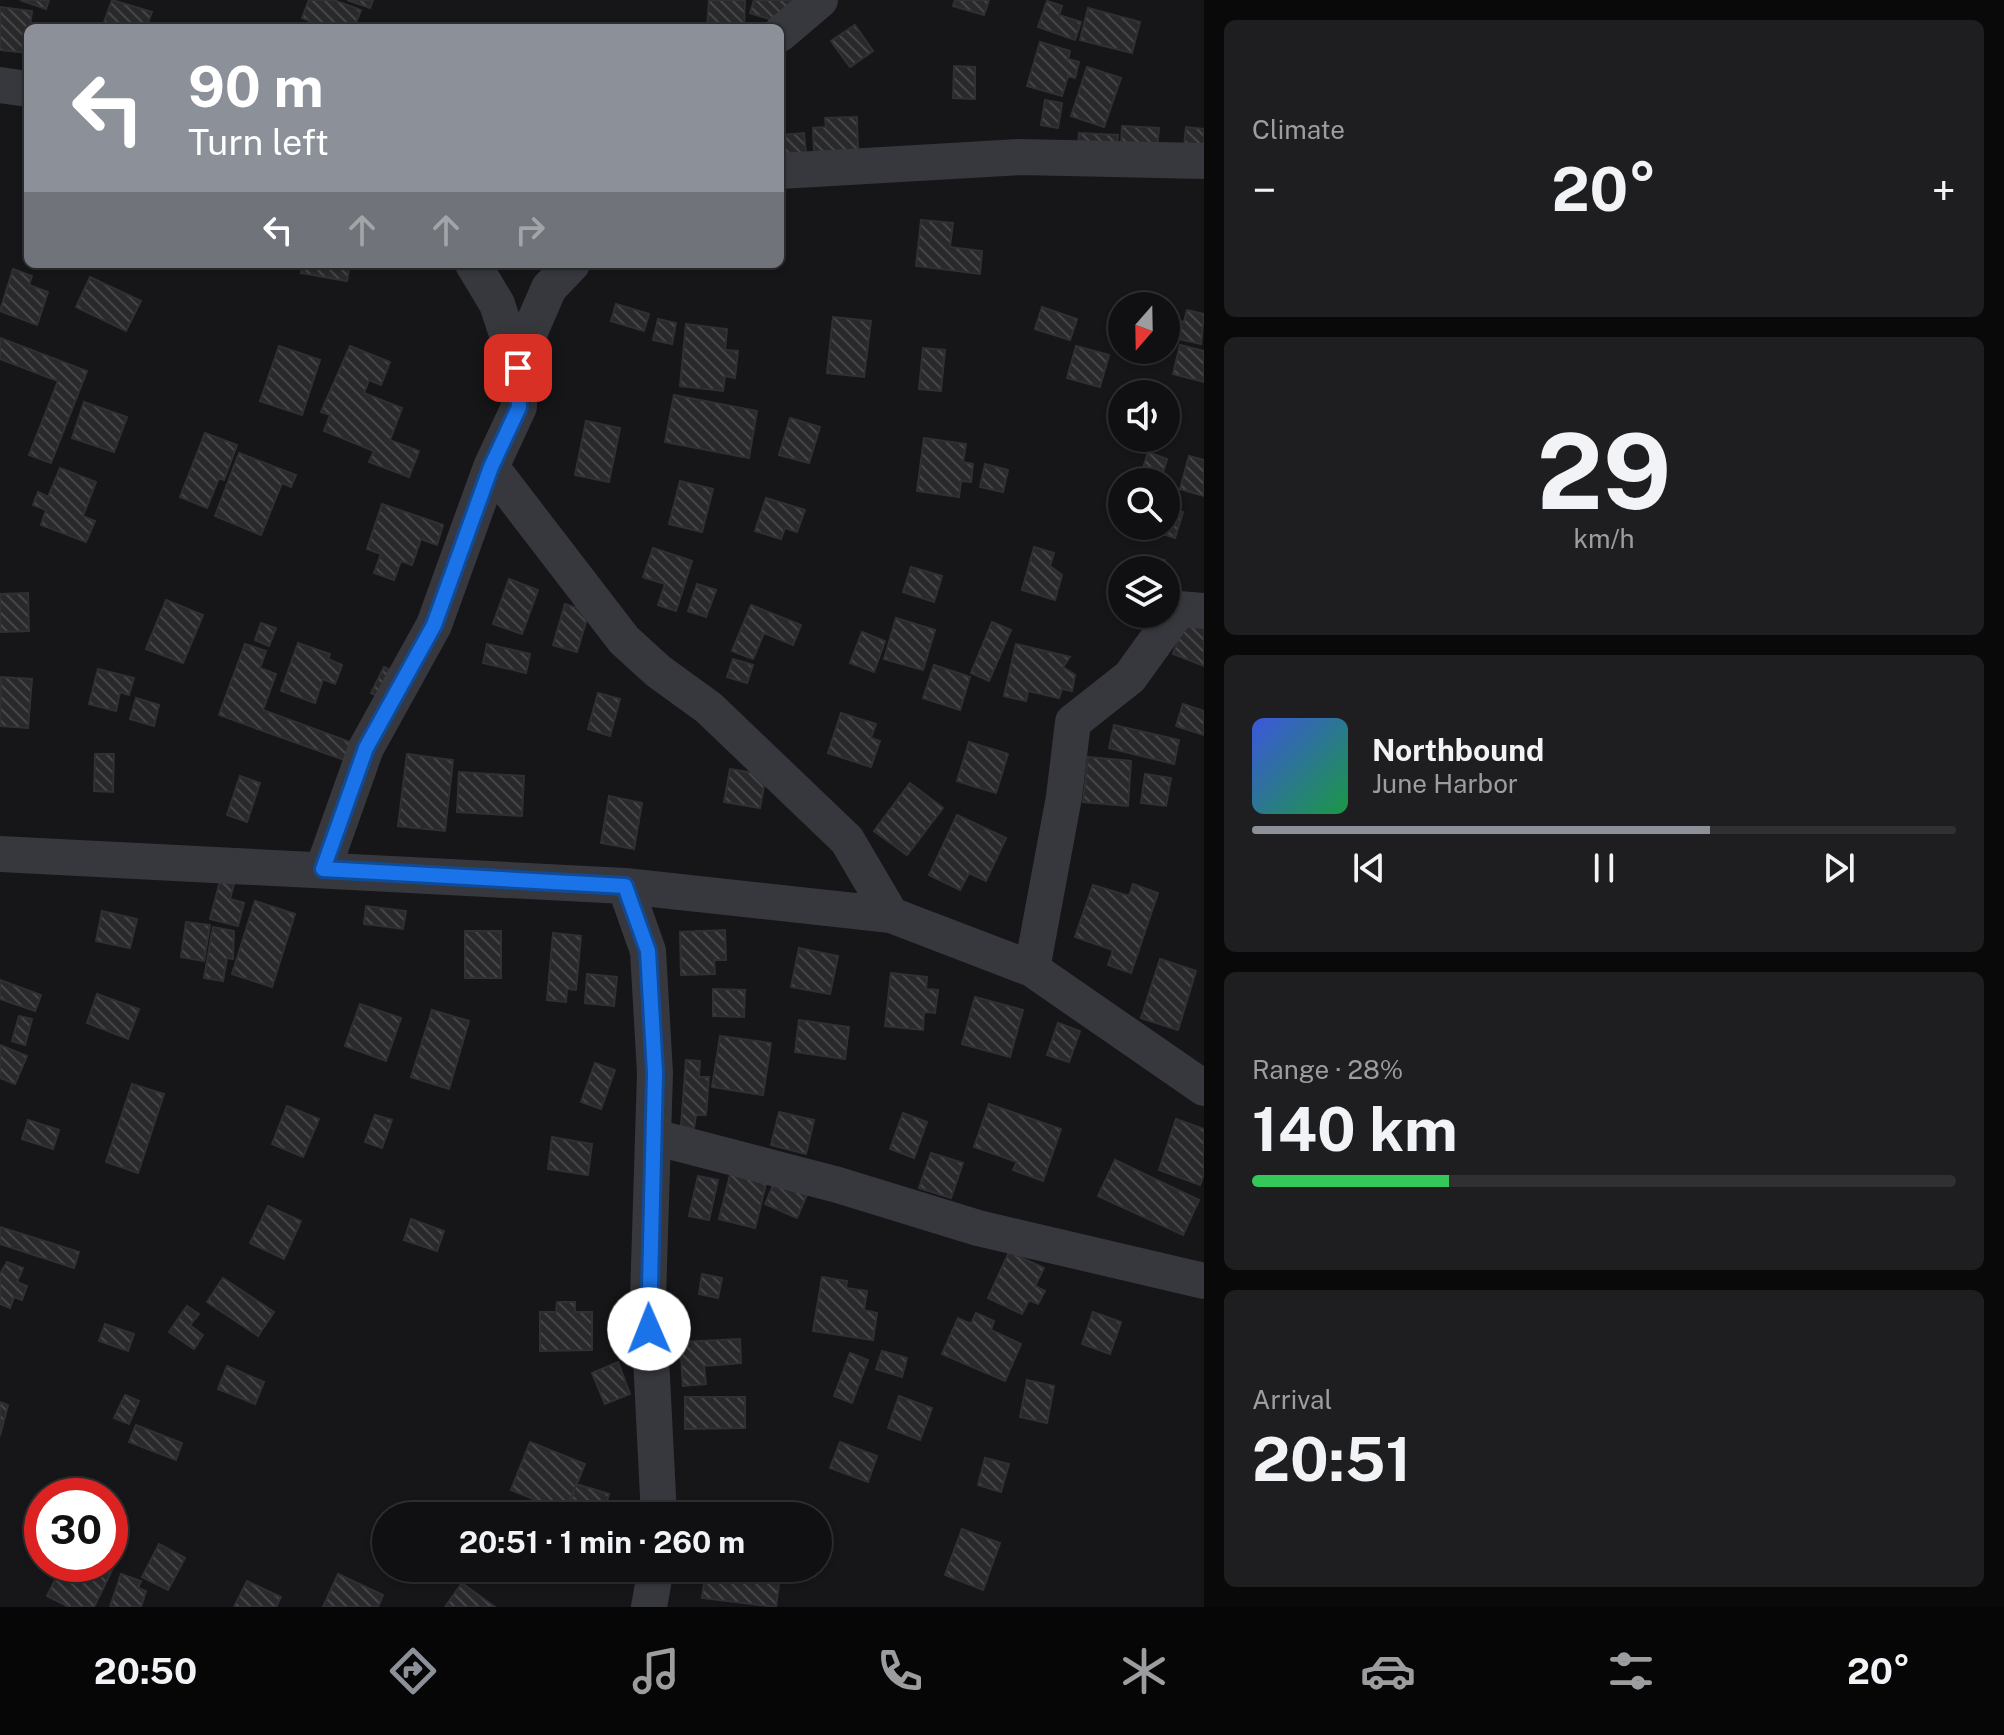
<!DOCTYPE html>
<html lang="en">
<head>
<meta charset="utf-8">
<style>
	body { margin:0; font-family:"Public Sans",sans-serif; background:#1e1e20; color:#f1f3f6; height:100vh; display:flex; flex-direction:column; font-size:30px; white-space:nowrap }
	* { box-sizing:border-box; margin:0 }
	p { font-size:26px; color:#9c9d9f }
	.icon { flex:none; width:44px; height:44px; fill:none; stroke:currentColor; stroke-width:2; stroke-linecap:round; stroke-linejoin:round }
	.map { position:relative; flex:1; overflow:hidden }
	.details { display:flex; flex-direction:column; gap:20px; padding:20px; background:#09090a; width:800px }
	.details>* { flex:none }
	.guide { position:absolute; left:24px; top:24px; width:760px; height:244px; border-radius:12px; box-shadow:0 2px 6px #0004,0 0 0 2px #303032; background:#8c9099; color:#fff; overflow:hidden }
	.needle { width:52px; rotate:200deg }
	.controls { position:absolute; left:1108px; top:292px; display:grid; gap:16px }
	.controls a { display:grid; place-items:center; width:72px; height:72px; border-radius:50%; background:#101012; box-shadow:0 2px 6px #0004,0 0 0 2px #303032; font-size:40px }
	.speed { position:absolute; left:24px; top:1478px; display:flex; gap:16px; font-size:40px; font-weight:700; text-align:center }
	.speed>* { display:grid; place-content:center; width:104px; height:104px; border-radius:50%; background:#101012; box-shadow:0 2px 6px #0004,0 0 0 2px #303032; line-height:1 }
	.speed .limit { border:12px solid #d22; background:#fff; color:#111 }
	.pin { position:absolute; display:grid; place-items:center; width:68px; height:68px; color:#fff; margin:-34px; border-radius:16px; box-shadow:0 4px 12px #0006 }
	.me { position:absolute; width:88px; margin:-44px; rotate:359deg; stroke-linejoin:round; filter:drop-shadow(0 0 6px #0008) }
	.turn { display:flex; align-items:center; gap:28px; height:168px; padding:0 32px; font-size:36px }
	.turn .icon { width:104px; height:104px; stroke-width:2.5 }
	.turn b { display:block; font-size:56px; line-height:68px }
	.lanes { display:flex; align-items:center; height:76px; padding:0 32px; background:#0003; justify-content:center; gap:40px; direction:ltr }
	.lanes .off { opacity:.35 }
	.big { font-size:60px; font-weight:700; line-height:1.1 }
	.details .widget { flex:1; display:flex; flex-direction:column; justify-content:center; gap:12px; min-width:0; padding:0 28px; border-radius:12px; background:#1e1e20 }
	.details .dial { align-items:center; gap:0 }
	.dial b { font-size:104px; line-height:1 }
	.song { display:flex; align-items:center; gap:24px }
	.cover { width:96px; height:96px; border-radius:12px; background:linear-gradient(135deg,hsl(230 70% 55%),hsl(140 70% 35%)) }
	.played { height:8px; border-radius:4px; background:linear-gradient(90deg,#8c9099 65%,#303032 65%) }
	.keys { display:flex; justify-content:space-around; direction:ltr }
	.heat { display:flex; justify-content:space-between; align-items:center; font-size:44px; direction:ltr }
	.charge { height:12px; border-radius:6px; background:linear-gradient(90deg,#34c759 28%,#303032 0) }
	.trip { position:absolute; left:372px; top:1502px; width:460px; height:80px; border-radius:40px; background:#101012; box-shadow:0 2px 6px #0004,0 0 0 2px #303032; font-weight:700; line-height:80px; text-align:center }
	.tabs { display:flex; height:128px; justify-content:space-around; align-items:center; background:#060607; color:#9c9d9f }
	.tabs .icon { width:56px; height:56px }
	.tabs .selected { color:#8c9099 }
	.tabs b { font-size:36px; color:#f1f3f6 }
	main { display:flex; flex:1; min-height:0 }
	.map>svg:first-child { display:block }
</style>
</head>
<body>
<main>
<div class="map">
<svg width="1204" height="1607" viewBox="0 0 1204 1607">
	<defs>
		<pattern id="building-back-hatch" width="6" height="6" patternUnits="userSpaceOnUse" patternTransform="scale(2)"><rect width="6" height="6" fill="#29292c"/><path d="M-1 5l2 2M0 0l6 6M5-1l2 2" fill="none" stroke="#454548"/></pattern>
	</defs>
	<rect width="100%" height="100%" fill="#161618"/>
	<path fill="url(#building-back-hatch)" stroke="#303034" stroke-width="2" d="M20,0H49L46,9Z
		M112,0L152,12L146,28H102Z
		M309,0H334L361,10L354,28H327L302,18Z
		M347,0H373L370,8Z
		M709,0H745L744,28H707Z
		M754,0H800L782,23L750,13Z
		M955,0H989L984,15L953,6Z
		M1047,1L1062,6L1059,15L1081,22L1075,40L1038,27Z
		M0,7L32,11L27,53L0,50Z
		M1088,8L1140,22L1132,53L1080,40Z
		M855,25L873,51L850,67L831,41Z
		M1040,42L1070,51L1068,59L1079,62L1075,78L1068,76L1062,96L1027,86Z
		M954,66L975,67V99L953,98Z
		M1087,67L1121,78L1104,127L1071,116Z
		M1045,100L1062,103L1058,128L1041,125Z
		M857,117L858,151L814,153L813,128L826,127L825,118Z
		M1122,126L1159,128L1157,149L1121,147Z
		M1186,127L1204,129V150L1184,147Z
		M804,133L806,153L783,155L782,135Z
		M1079,133L1118,135L1117,150L1078,147Z
		M921,220L953,223L950,247L982,251L980,274L916,266Z
		M303,264H350L347,281L301,273Z
		M13,269L32,276L29,285L48,292L37,325L0,311Z
		M90,277L141,301L126,331L76,307Z
		M616,304L649,314L644,331L611,321Z
		M1042,307L1077,319L1070,340L1035,329Z
		M1187,310L1204,314L1201,344L1166,336L1171,319L1184,322Z
		M833,317L871,321L864,377L827,373Z
		M658,319L676,323L672,344L653,340Z
		M686,324L727,329L725,350L738,351L735,378L725,376L723,391L680,386Z
		M0,338L87,371L51,463L29,455L58,381L0,359Z
		M1180,345L1204,351V382L1173,374Z
		M279,346L320,360L302,415L260,401Z
		M350,346L390,362L381,385L369,380L364,393L402,408L390,440L419,451L409,477L369,462L374,451L324,431L330,415L321,412Z
		M1076,346L1109,355L1100,387L1067,378Z
		M923,348L945,350L941,391L919,389Z
		M674,395L757,411L749,458L665,442Z
		M84,402L127,417L114,452L72,438Z
		M790,418L820,427L809,463L779,455Z
		M586,421L620,428L609,482L575,475Z
		M205,433L237,445L224,480L219,478L207,508L180,497Z
		M924,438L966,444L963,462L973,464L971,482L961,481L959,497L917,491Z
		M1148,452L1167,459L1160,482L1140,478Z
		M239,453L296,475L291,487L282,483L261,535L215,516Z
		M1189,456L1204,460V496L1180,489Z
		M985,464L1008,470L1003,492L980,487Z
		M60,468L96,482L83,516L95,521L86,542L41,525L46,510L33,505L38,492L48,497Z
		M680,481L713,489L702,532L669,524Z
		M766,498L805,510L797,532L785,528L781,539L755,531Z
		M382,504L443,525L437,545L421,539L412,565L401,561L394,580L374,573L381,554L367,549Z
		M1166,506L1183,512L1175,538L1138,526H1166Z
		M1034,547L1054,553L1050,566L1062,575L1055,600L1022,590Z
		M653,548L692,561L676,611L658,605L665,584L643,577Z
		M1146,557L1165,560L1163,570H1143Z
		M911,567L942,576L934,602L903,592Z
		M509,579L538,590L522,634L493,624Z
		M697,584L716,590L706,617L688,611Z
		M28,593L29,631L0,632V594Z
		M166,600L203,615L183,663L146,649Z
		M565,604L589,612L577,652L553,645Z
		M751,605L801,625L793,645L764,633L753,659L732,651Z
		M896,618L935,630L923,670L884,659Z
		M1186,619L1204,626V666L1173,654Z
		M992,622L1011,630L989,681L971,673Z
		M261,623L276,628L269,646L255,640Z
		M862,632L885,641L874,672L850,663Z
		M298,643L330,654L328,659L342,665L335,684L323,679L315,703L281,691Z
		M245,644L266,651L260,668L276,674L263,710L353,743L347,761L219,715Z
		M487,644L530,654L526,673L483,663Z
		M1016,644L1070,657L1063,667L1075,675L1072,691L1062,689L1059,698L1028,691L1026,701L1004,696Z
		M733,659L753,665L747,683L727,677Z
		M934,665L970,677L960,710L923,698Z
		M384,667L399,675L386,700L371,693Z
		M98,669L134,678L129,695L120,692L116,711L89,704Z
		M1,677L32,679L28,728L0,726Z
		M598,693L620,699L610,736L588,729Z
		M136,698L159,705L154,726L130,719Z
		M1183,704L1204,711V735L1176,726Z
		M841,713L876,724L871,738L880,741L871,767L828,753Z
		M1114,725L1179,740L1174,764L1109,748Z
		M969,742L1008,754L996,793L957,781Z
		M95,754H114L113,792L94,791Z
		M407,754L453,760L445,831L398,826Z
		M1088,757L1131,761L1128,806L1083,802Z
		M730,769L766,775L760,808L724,802Z
		M459,772L524,776L522,816L457,812Z
		M1145,774L1171,778L1166,806L1141,803Z
		M240,776L260,783L247,822L227,815Z
		M910,783L943,808L907,855L874,831Z
		M609,796L642,803L634,849L601,843Z
		M957,815L1006,838L986,881L969,873L960,890L929,875Z
		M220,881L234,884L230,899L244,903L238,926L210,919Z
		M1133,884L1158,893L1131,973L1108,965L1113,950L1075,937L1093,885L1129,896Z
		M255,901L295,914L272,987L232,974Z
		M366,906L406,911L403,929L364,924Z
		M102,911L137,919L130,948L96,941Z
		M186,922L210,925L204,961L181,957Z
		M213,927L234,931L233,959L227,958L223,981L204,978Z
		M725,930L726,960H714L715,974L681,975L680,932Z
		M465,931H501V978H465Z
		M553,933L581,936L576,990L567,989L566,1002L547,1000Z
		M799,948L838,956L830,994L791,987Z
		M1160,959L1196,971L1178,1030L1141,1018Z
		M891,973L927,977L926,989L938,990L935,1013L924,1012L923,1030L885,1026Z
		M587,974L617,977L614,1006L585,1003Z
		M0,980L41,995L35,1011L0,999Z
		M713,989L745,990L744,1017L713,1016Z
		M97,994L139,1009L128,1039L87,1023Z
		M975,997L1023,1010L1010,1057L962,1044Z
		M360,1004L401,1018L386,1061L345,1046Z
		M432,1010L469,1021L449,1089L411,1077Z
		M19,1016L32,1019L25,1045L12,1041Z
		M799,1020L849,1027L845,1059L795,1052Z
		M1058,1023L1080,1031L1069,1062L1047,1055Z
		M720,1036L771,1043L763,1095L712,1087Z
		M0,1045L27,1056L15,1084L0,1078Z
		M686,1060L700,1061L699,1077H709L706,1115H696L694,1128L681,1126Z
		M595,1063L615,1070L601,1109L581,1102Z
		M132,1084L164,1094L138,1173L106,1162Z
		M989,1104L1061,1129L1043,1181L1013,1170L1017,1162L974,1147Z
		M287,1106L319,1119L303,1157L272,1144Z
		M779,1112L814,1120L806,1154L771,1145Z
		M903,1113L927,1122L914,1158L890,1149Z
		M375,1115L392,1120L382,1148L365,1142Z
		M1176,1119L1204,1129V1174L1200,1185L1159,1170Z
		M28,1120L59,1130L53,1149L22,1139Z
		M552,1137L592,1144L588,1175L548,1169Z
		M931,1153L963,1163L951,1198L919,1188Z
		M1115,1160L1199,1200L1183,1235L1098,1196Z
		M732,1167L768,1176L755,1228L719,1219Z
		M698,1176L718,1180L709,1220L689,1216Z
		M777,1176L809,1190L797,1218L765,1204Z
		M268,1206L301,1221L284,1259L250,1243Z
		M411,1219L444,1231L437,1251L404,1240Z
		M0,1227L79,1252L74,1268L0,1244Z
		M1009,1252L1044,1268L1035,1286L1045,1291L1038,1304L1029,1300L1022,1314L988,1298Z
		M7,1262L23,1268L17,1282L27,1286L22,1300L14,1297L10,1308L0,1304V1274Z
		M702,1274L722,1278L718,1298L699,1294Z
		M822,1277L847,1281L846,1288L867,1291L864,1310L877,1313L873,1340L813,1331Z
		M223,1278L274,1312L258,1336L207,1302Z
		M557,1302H575V1312H592V1350L540,1351V1312H556Z
		M187,1306L199,1314L190,1325L203,1335L194,1349L169,1332Z
		M1093,1312L1121,1322L1110,1354L1082,1344Z
		M976,1313L994,1321L991,1330L1021,1344L1005,1381L942,1354L958,1318L971,1324Z
		M105,1324L134,1334L128,1351L99,1341Z
		M740,1339L741,1363L704,1366L706,1384L683,1386L680,1342Z
		M882,1351L907,1358L902,1377L876,1369Z
		M850,1353L868,1360L852,1403L834,1396Z
		M618,1362L630,1394L605,1404L592,1373Z
		M227,1366L264,1382L255,1404L218,1389Z
		M1027,1380L1054,1386L1047,1423L1020,1417Z
		M125,1395L139,1401L129,1424L114,1418Z
		M899,1396L932,1408L920,1440L888,1428Z
		M685,1397H745V1428L685,1429Z
		M0,1402L8,1405L0,1436Z
		M136,1425L182,1443L176,1460L129,1442Z
		M530,1442L585,1464L565,1512L511,1490Z
		M840,1442L877,1456L868,1482L830,1468Z
		M985,1458L1009,1464L1001,1492L978,1485Z
		M576,1484L609,1494L603,1514L587,1509L585,1516H566Z
		M53,1487L71,1493L70,1496H50Z
		M962,1529L1000,1543L983,1590L945,1575Z
		M159,1544L185,1558L168,1590L142,1577Z
		M110,1554L118,1558L94,1607H69L47,1596L63,1564H110Z
		M706,1568H781L776,1607L702,1598Z
		M121,1574L141,1581L138,1588L146,1591L141,1607H110Z
		M338,1574L383,1595L378,1607H323Z
		M247,1581L281,1597L276,1607H234Z
		M462,1583L495,1607H445Z"/>
	<g fill="none" stroke-linecap="round" stroke-linejoin="round">
		<path stroke="#37383d" stroke-width="36" d="M780,34L820,0
			M0,85L28,89
			M780,171L1020,157L1204,161
			M473,264L497,304L518,368
			M491,467L624,640L658,671L709,708L847,840L891,915L1032,969L1204,1088
			M0,854L625,886L891,915
			M323,869L366,748L434,625L491,467L519,407L518,368L532,327L549,288L572,264
			M625,886L648,951L655,1073L648,1298L659,1516
			M1032,969L1064,797L1073,722L1130,677L1179,609L1204,611
			M654,1137L838,1185L978,1228L1204,1281
			M649,1607L656,1568"/>
	</g>
	<g fill="none" stroke-linecap="round" stroke-linejoin="round">
		<g stroke="#114b97" stroke-width="20">
			<path id="route" d="M518,368L519,407L491,467L434,625L366,748L323,869L625,886L648,951L655,1073L649,1329"/>
		</g>
		<use href="#route" stroke="#1a73e8" stroke-width="14"/>
	</g>
</svg>
<div class="controls">
<a><svg class="needle" viewBox="-14 -14 28 28"><path d="M0-13l5 13h-10z" fill="#e53935"/><path d="M0 13l5-13h-10z" fill="#9c9d9f"/></svg></a>
<a><svg class="icon" aria-label="sound" viewBox="0 0 24 24"><path d="M4 9h4l5-4v14l-5-4H4zM17 9q2 3 0 6"/></svg></a>
<a><svg class="icon" aria-label="search" viewBox="0 0 24 24"><circle cx="10" cy="10" r="6"/><path d="M15 15l6 6"/></svg></a>
<a><svg class="icon" aria-label="layers" viewBox="0 0 24 24"><path d="M12 4l9 5-9 5-9-5zM3 14l9 5 9-5"/></svg></a>
</div>
<div class="speed"><div class="limit">30</div></div>
<div class="pin" style="left:518px;top:368px;background:#d93025"><svg class="icon" aria-label="arrive" viewBox="0 0 24 24"><path d="M6 21V4h12l-3 4 3 4H6"/></svg></div>
<svg class="me" style="left:649px;top:1329px" viewBox="-20 -20 40 40"><circle r="19" fill="#fff"/><path d="M0-13L10 11 0 6-10 11z" fill="#1a73e8"/></svg>
<div class="trip">20:51 · 1 min · 260 m</div>
<div class="guide">
<div class="turn"><svg class="icon" aria-label="left" viewBox="0 0 24 24"><path d="M17 20v-9H6M10 6l-5 5 5 5"/></svg><div><b>90 m</b>Turn left</div></div>
<div class="lanes"><svg class="icon" aria-label="left" viewBox="0 0 24 24"><path d="M17 20v-9H6M10 6l-5 5 5 5"/></svg><svg class="icon off" aria-label="ahead" viewBox="0 0 24 24"><path d="M12 20V5M6 11l6-6 6 6"/></svg><svg class="icon off" aria-label="ahead" viewBox="0 0 24 24"><path d="M12 20V5M6 11l6-6 6 6"/></svg><svg class="icon off" aria-label="right" viewBox="0 0 24 24"><path d="M7 20v-9h11M14 6l5 5-5 5"/></svg></div>
</div>
</div>
<section class="details">
<div class="widget"><p>Climate</p>
<div class="heat"><a>−</a><b class="big">20°</b><a>+</a></div>
</div>
<div class="widget dial"><b>29</b><p>km/h</p></div>
<div class="widget">
<div class="song"><i class="cover"></i><div><b>Northbound</b><p>June Harbor</p></div></div>
<div class="played"></div>
<div class="keys"><svg class="icon" aria-label="previous" viewBox="0 0 24 24"><path d="M18 5L8 12l10 7zM5 5v14"/></svg><svg class="icon" aria-label="pause" viewBox="0 0 24 24"><path d="M8 5v14M16 5v14"/></svg><svg class="icon" aria-label="next" viewBox="0 0 24 24"><path d="M6 5l10 7-10 7zM19 5v14"/></svg></div>
</div>
<div class="widget"><p>Range · 28%</p><b class="big">140 km</b><div class="charge"></div></div>
<div class="widget"><p>Arrival</p><b class="big">20:51</b></div>
</section>
</main>
<nav class="tabs">
<b>20:50</b>
<svg class="icon selected" aria-label="directions" viewBox="0 0 24 24"><path d="M12 3l9 9-9 9-9-9zM9 14v-3h6M13 9l2 2-2 2"/></svg>
<svg class="icon" aria-label="music" viewBox="0 0 24 24"><path d="M9 18V5l10-2v13"/><circle cx="6" cy="18" r="3"/><circle cx="16" cy="16" r="3"/></svg>
<svg class="icon" aria-label="phone" viewBox="0 0 24 24"><path d="M5 4h4l2 5-3 2q2 4 5 5l2-3 5 2v4C11 20 4 13 5 4z"/></svg>
<svg class="icon" aria-label="climate" viewBox="0 0 24 24"><path d="M12 3v18M4 7l16 10M4 17L20 7"/></svg>
<svg class="icon" aria-label="car" viewBox="0 0 24 24"><path d="M5 17H2v-5l4-1 3-4h7l3 4 3 1v5h-3M9 17h6M6 11h13"/><circle cx="7" cy="17" r="2"/><circle cx="17" cy="17" r="2"/></svg>
<svg class="icon" aria-label="filters" viewBox="0 0 24 24"><path d="M4 7h16M4 17h16"/><circle cx="9" cy="7" r="2"/><circle cx="15" cy="17" r="2"/></svg>
<b>20°</b>
</nav>
</body>
</html>
